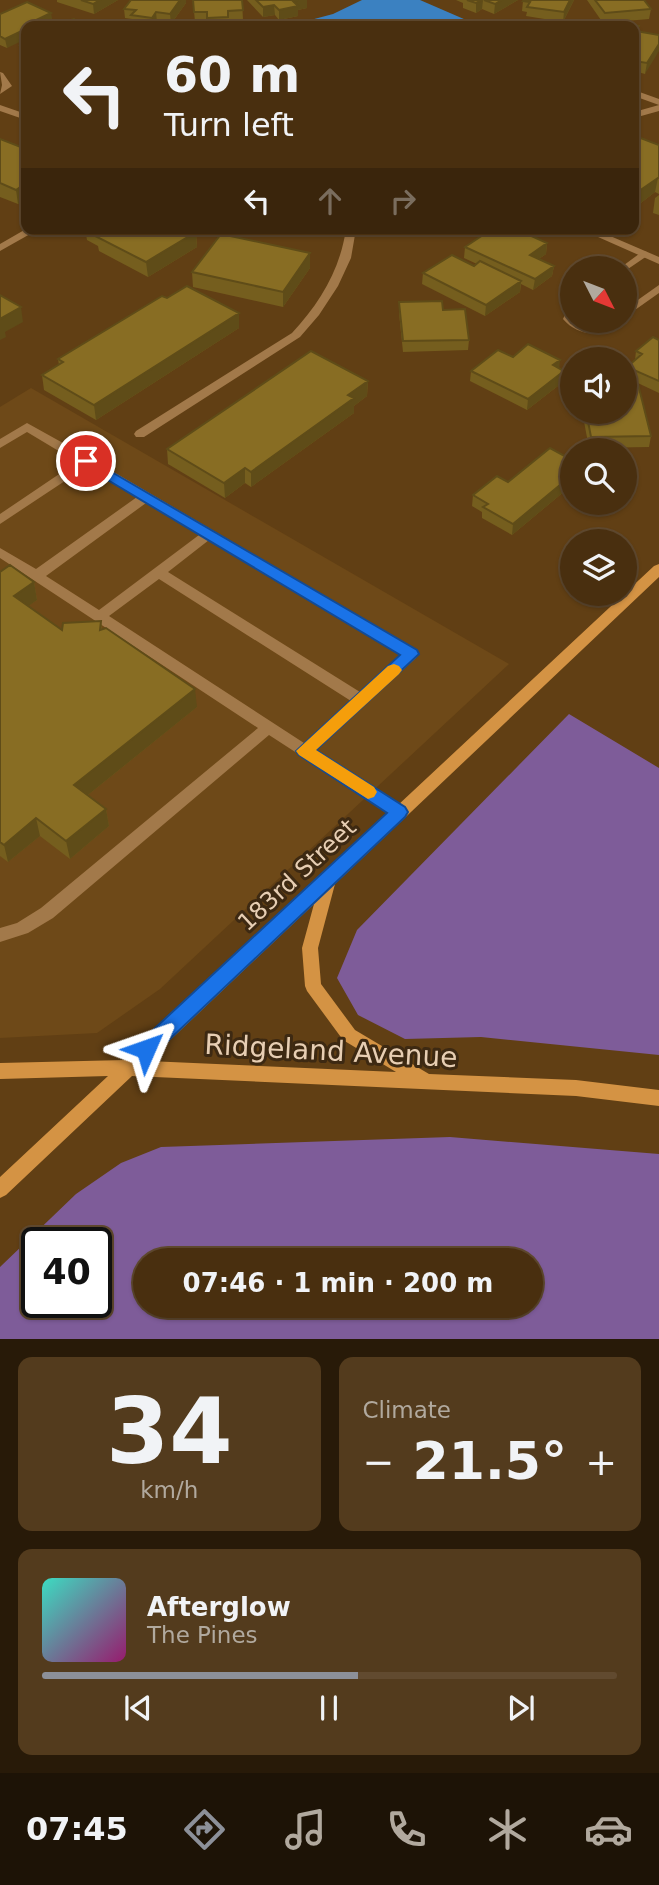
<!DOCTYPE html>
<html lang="en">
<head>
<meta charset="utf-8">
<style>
	body { margin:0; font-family:"DejaVu Sans",sans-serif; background:#533b1d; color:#f1f3f6; height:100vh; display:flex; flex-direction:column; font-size:26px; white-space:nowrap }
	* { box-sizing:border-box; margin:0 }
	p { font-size:23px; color:#b1a99e }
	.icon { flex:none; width:38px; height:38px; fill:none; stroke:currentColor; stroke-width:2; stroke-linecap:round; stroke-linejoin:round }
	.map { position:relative; height:1339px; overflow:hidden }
	.details { display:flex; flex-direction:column; gap:18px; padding:18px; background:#281a08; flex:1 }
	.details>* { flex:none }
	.banner { position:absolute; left:21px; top:21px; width:618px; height:214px; border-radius:14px; box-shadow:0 2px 5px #0004,0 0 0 2px #614a2f; background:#492f0f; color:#f1f3f6; overflow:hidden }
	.needle { width:46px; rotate:132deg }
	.tools { position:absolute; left:560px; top:256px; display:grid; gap:14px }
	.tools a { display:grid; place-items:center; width:77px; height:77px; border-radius:50%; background:#492f0f; box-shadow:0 2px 5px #0004,0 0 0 2px #614a2f; font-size:35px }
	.speed { position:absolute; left:21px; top:1227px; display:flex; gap:14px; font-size:35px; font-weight:700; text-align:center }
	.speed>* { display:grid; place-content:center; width:91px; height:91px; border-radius:50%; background:#492f0f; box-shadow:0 2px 5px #0004,0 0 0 2px #614a2f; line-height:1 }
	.speed .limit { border:4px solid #111; border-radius:10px; background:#fff; color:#111 }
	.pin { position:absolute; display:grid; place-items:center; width:60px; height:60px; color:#fff; margin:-30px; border:4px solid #fff; border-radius:50%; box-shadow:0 2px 7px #0007 }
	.me { position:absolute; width:77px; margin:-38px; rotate:47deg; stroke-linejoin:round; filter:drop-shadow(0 0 5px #0008) }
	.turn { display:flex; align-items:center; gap:24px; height:147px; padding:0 28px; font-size:32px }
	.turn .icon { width:91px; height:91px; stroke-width:2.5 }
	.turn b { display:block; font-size:49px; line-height:60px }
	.lanes { display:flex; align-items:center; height:66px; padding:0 28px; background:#0003; justify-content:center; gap:35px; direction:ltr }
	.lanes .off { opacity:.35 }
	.big { font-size:52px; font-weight:800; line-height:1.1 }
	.details .widget { flex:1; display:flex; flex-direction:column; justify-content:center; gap:10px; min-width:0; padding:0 24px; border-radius:14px; background:#533b1d }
	.details .dial { align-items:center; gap:0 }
	.dial b { font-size:91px; line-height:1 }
	.song { display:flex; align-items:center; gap:21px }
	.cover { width:84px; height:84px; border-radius:10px; background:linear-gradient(135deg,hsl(170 70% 55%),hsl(320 70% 35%)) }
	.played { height:7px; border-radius:4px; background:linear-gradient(90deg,#8c9099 55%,#614a2f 55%) }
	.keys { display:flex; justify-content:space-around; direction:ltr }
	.heat { display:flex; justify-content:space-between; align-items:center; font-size:38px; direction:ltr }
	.details .tiles { flex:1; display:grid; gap:18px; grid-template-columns:1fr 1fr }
	.widget:last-child { grid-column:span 2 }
	.trip { position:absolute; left:133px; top:1248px; width:410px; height:70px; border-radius:35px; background:#492f0f; box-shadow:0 2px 5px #0004,0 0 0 2px #614a2f; font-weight:800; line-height:70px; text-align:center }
	.menu { display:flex; height:112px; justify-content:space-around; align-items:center; background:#1d1306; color:#b1a99e }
	.menu .icon { width:49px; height:49px }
	.menu .active { color:#8c9099 }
	.menu b { font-size:32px; color:#f1f3f6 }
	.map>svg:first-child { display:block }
</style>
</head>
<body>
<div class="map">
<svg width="659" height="1339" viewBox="0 0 659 1339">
	<rect width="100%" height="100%" fill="#613f14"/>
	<path fill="#6e4918" d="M31,388L509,664L160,989L97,1033L0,1038V407Z"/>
	<path fill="#7e5c99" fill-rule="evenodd" d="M569,714L659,768V1055L481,1037L405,1039L358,1015L337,978L357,930Z
		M450,1137L659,1154V1339H0V1267L76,1194L121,1163L161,1147ZM37,1242H96V1302H37ZM145,1260H530V1306H145Z"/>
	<path fill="#3b81c1" d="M362,0H420L480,26H288L333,14Z"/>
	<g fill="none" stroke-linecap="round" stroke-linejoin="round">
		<path fill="#a2794a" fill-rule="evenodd" d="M0,72L3,73L12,86L0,94L2,85Z
			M634,90L659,99V105L634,96Z
			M643,251L647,252V256L625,271V268H620Z
			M659,285V293L625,317V309Z
			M572,307V320L592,327L608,320H621C604,337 579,338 563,319L568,308Z
			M27,423L90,458L416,650L418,654L416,658L315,750L404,808L407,812L404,816L399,818L394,816L269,735L53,918L28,933L0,942V928L17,923L41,908L258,728L0,558V548L36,569L137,497L86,467L0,524V514L77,462L27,432L0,448V439ZM146,503L199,535L99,610L46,576ZM209,540L401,655L360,692L168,572ZM159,579L351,701L304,743L109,616Z"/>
		<path fill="#a2794a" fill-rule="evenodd" d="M0,105L26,114V120L0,111Z
			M659,105V111L634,118V112Z
			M26,229H39L0,251V244Z
			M346,229H356L351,258L338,286L319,315L300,337L144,437H136L134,434L136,431L292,333C320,303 340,270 346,229Z
			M580,229H594L659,257V264Z"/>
		<path fill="#d49344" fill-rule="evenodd" d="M659,564V577L335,884L318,948L321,984L355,1030L429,1074L576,1080L659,1090V1106L576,1096L132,1076L6,1195L0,1198V1177L108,1076L0,1079V1063L125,1060L654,566ZM314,904L302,948L305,986L307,991L343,1040L396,1072L148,1061Z"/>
	</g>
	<path fill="#755e1e" d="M57,0H118L94,14L57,2Z
		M193,0H242L243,20L229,21V26H207V22H195Z
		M247,0H307V8L298,10V16L279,20L275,15L263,17Z
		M456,0H518L494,14L482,9L476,13L463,8V3Z
		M574,0L563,22L526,16L527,12L522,11L523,1Z
		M587,0H644L651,9L649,19L603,23Z
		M186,3L171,24L157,22L154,26H140L132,25V19L125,18L124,9Z
		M0,14L53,23L45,26H26L7,48L0,45Z
		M634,26H639L638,31L659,35L645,74L634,71Z
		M26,45V61L21,56L20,46Z
		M0,139L26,149V199L18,204L0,197Z
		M634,140L659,145V194L655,192L637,206L634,204Z
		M659,195V215L653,213L655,198Z
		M85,229H191L196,232L197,247L148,277L99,251L98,246L87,240Z
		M547,243L546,254L539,259L554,266L552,276L533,290L521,284L520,292L485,316L422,284L423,273L474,266L477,264L464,258L465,247Z
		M310,268L283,307L193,287L192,272Z
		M167,298L239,328L96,420L44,390L42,375L59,365L58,359Z
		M399,302L469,340L468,350L403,352L399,313Z
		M659,340V393L625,377L627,367L635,360L636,351Z
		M513,357L559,368L563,382L527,410L470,381L471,371Z
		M368,381L367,396L354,406V413L251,487L245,483L225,498L168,464L167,449Z
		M582,411H625L651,436L649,447L589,448Z
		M508,482L572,485L512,535L482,518V512L472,506L473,495Z
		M0,572L34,582L37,600L28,606L62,630L101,621L102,630L197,707L88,795L106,809L109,826L70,859L40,836L8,862L0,856Z"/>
	<path fill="#5f4c18" d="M100,0H118L94,14L93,4Z
		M180,0H186V3L171,24L170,14Z
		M298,0H307V8L298,10V16L279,20V10L293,1Z
		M483,0L482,9L476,13V3Z
		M502,0H518L494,14L495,4Z
		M570,0H574L563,22L564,12Z
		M274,5L275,15L263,17V7Z
		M156,12L157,22L154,26H152V18Z
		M51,13L53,23L45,26H32L34,21Z
		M26,29V39L7,48L5,39Z
		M659,44V51L645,74L647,63Z
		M658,178L655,192L637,206L639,191Z
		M26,183V199L18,204L16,190Z
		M196,232L197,247L148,277L146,262Z
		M547,243L546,254L529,266L530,255Z
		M310,253V268L283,307V292Z
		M554,266L552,276L533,290L535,279Z
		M521,281L520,292L485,316L486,305Z
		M21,307L23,322L5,332L6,337L0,340V319Z
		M239,313V328L96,420L94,405Z
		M560,360L559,371L553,365Z
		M564,371L563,382L527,410L528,399Z
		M368,381L367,396L354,406V413L251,487V472L348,395Z
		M245,468V483L225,498L224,483Z
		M572,469V485L512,535L513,524Z
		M34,582L37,600L17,614L14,596Z
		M195,689L197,707L78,803L74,785Z
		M106,809L109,826L70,859L66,841Z
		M36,818L40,836L8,862L4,845Z"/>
	<path fill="#886d23" stroke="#5f4c18" stroke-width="2" d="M81,0H100L93,4Z
		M131,0H180L170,14L156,12L152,18L131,15L136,10L124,9Z
		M193,0H242L243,10L228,11V17L207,18V12H194Z
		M256,0H298L293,1L298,6L279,10L274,5L263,7Z
		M467,0H482L476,3Z
		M484,0H502L495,4Z
		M524,0H570L564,12L527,7L530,2L523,1Z
		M595,0H644L651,9L605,13Z
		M27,2L51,13L34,21L38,23L32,26H26V29L5,39L0,36V14Z
		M74,19L82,26H48Z
		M624,23L639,26L636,31L659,35V44L647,63L634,61V26H622Z
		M26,45V52L20,46Z
		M638,137L659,145V178H658L639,191L634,189V140Z
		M0,139L26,149V183L16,190L0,183Z
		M93,229H191L196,232L146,262L97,237L102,234Z
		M492,229H516L547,243L530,255L554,266L535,279L465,247Z
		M221,234L310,253L283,292L192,272Z
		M452,255L474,266L480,261L521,281L486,305L423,273Z
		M187,286L239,313L94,405L42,375L63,362L58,359L162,296L167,298Z
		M0,295L21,307L0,319Z
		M442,301L443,310L465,309L469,340L403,341L399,302Z
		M653,337L659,340V381L627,367L642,354L636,351Z
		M528,344L560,360L553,365L564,371L528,399L471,371L498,350L513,357Z
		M311,351L368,381L348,395L354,398L251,472L245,468L224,483L167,449Z
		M625,384H638L651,436L591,437L586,411H625Z
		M550,448L572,460V469L569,472L572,473V475L513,524L483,507L488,504L473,495L497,476L508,482Z
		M10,565L34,582L14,596L62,630L63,623L101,621L100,630L106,628L195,689L74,785L106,809L66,841L36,818L4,845L0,842V572Z"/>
	<path fill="#1a73e8" stroke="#114b97" stroke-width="2" d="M86,457L417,650L419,654L316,750L405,807L408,812L405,817L153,1055L146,1057L140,1055L137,1049L140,1042L387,813L299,755L296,751L400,655L81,464L79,461Z"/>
	<path fill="#f59e0b" d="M394,664L399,666L402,670L399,674L316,750L374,787L377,792L374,797L368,799L299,755L296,751L388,666Z"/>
	<g text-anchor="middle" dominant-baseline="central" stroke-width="6" stroke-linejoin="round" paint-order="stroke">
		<g font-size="24" fill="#e7ceb3" stroke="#3d2912">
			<text transform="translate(297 875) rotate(-43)">183rd Street</text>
		</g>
		<g font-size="28" fill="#e7ceb3" stroke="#3d2912">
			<text transform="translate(331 1051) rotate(3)">Ridgeland Avenue</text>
		</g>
	</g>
</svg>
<div class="tools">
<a><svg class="needle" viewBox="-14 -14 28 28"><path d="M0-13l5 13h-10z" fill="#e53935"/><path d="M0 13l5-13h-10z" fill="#b1a99e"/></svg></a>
<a><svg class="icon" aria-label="sound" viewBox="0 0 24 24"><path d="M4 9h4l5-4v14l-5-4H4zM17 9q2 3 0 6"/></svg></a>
<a><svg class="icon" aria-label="search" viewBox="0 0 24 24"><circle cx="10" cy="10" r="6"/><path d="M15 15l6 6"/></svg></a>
<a><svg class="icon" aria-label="layers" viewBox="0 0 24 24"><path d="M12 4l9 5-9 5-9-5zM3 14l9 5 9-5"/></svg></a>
</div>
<div class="speed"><div class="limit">40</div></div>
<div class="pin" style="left:86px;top:461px;background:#d93025"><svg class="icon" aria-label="arrive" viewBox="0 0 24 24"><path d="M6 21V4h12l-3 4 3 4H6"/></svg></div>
<svg class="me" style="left:146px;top:1049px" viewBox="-20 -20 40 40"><path d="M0-17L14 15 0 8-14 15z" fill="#1a73e8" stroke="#fff" stroke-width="4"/></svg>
<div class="trip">07:46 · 1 min · 200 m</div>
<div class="banner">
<div class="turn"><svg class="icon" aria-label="left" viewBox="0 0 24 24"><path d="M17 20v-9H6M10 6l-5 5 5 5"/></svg><div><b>60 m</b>Turn left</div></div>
<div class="lanes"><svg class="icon" aria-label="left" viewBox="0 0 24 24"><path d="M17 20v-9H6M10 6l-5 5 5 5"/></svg><svg class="icon off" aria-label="ahead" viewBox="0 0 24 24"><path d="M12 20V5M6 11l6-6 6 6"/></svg><svg class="icon off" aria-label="right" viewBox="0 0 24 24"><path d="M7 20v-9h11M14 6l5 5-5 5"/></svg></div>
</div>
</div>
<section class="details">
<div class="tiles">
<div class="widget dial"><b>34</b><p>km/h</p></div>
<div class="widget"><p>Climate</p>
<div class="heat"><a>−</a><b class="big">21.5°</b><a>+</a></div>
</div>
<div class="widget">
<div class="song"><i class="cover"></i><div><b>Afterglow</b><p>The Pines</p></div></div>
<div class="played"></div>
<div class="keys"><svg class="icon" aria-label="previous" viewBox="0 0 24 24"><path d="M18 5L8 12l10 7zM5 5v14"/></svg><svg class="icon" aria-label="pause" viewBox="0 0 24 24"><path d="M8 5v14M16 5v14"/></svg><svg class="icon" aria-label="next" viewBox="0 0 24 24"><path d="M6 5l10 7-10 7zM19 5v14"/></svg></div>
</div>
</div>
</section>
<nav class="menu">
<b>07:45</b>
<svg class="icon active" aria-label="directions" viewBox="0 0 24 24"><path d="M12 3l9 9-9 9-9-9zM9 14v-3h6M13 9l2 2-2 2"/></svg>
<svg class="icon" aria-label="music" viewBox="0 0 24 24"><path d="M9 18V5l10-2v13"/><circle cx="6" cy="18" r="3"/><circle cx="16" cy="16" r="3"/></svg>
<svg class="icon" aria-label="phone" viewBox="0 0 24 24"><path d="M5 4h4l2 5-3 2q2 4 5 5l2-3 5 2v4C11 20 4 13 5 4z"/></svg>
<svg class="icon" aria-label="climate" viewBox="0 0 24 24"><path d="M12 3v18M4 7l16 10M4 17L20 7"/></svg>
<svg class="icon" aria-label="car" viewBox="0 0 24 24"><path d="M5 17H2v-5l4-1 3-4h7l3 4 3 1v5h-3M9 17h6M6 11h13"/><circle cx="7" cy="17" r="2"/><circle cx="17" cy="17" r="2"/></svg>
</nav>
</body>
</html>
